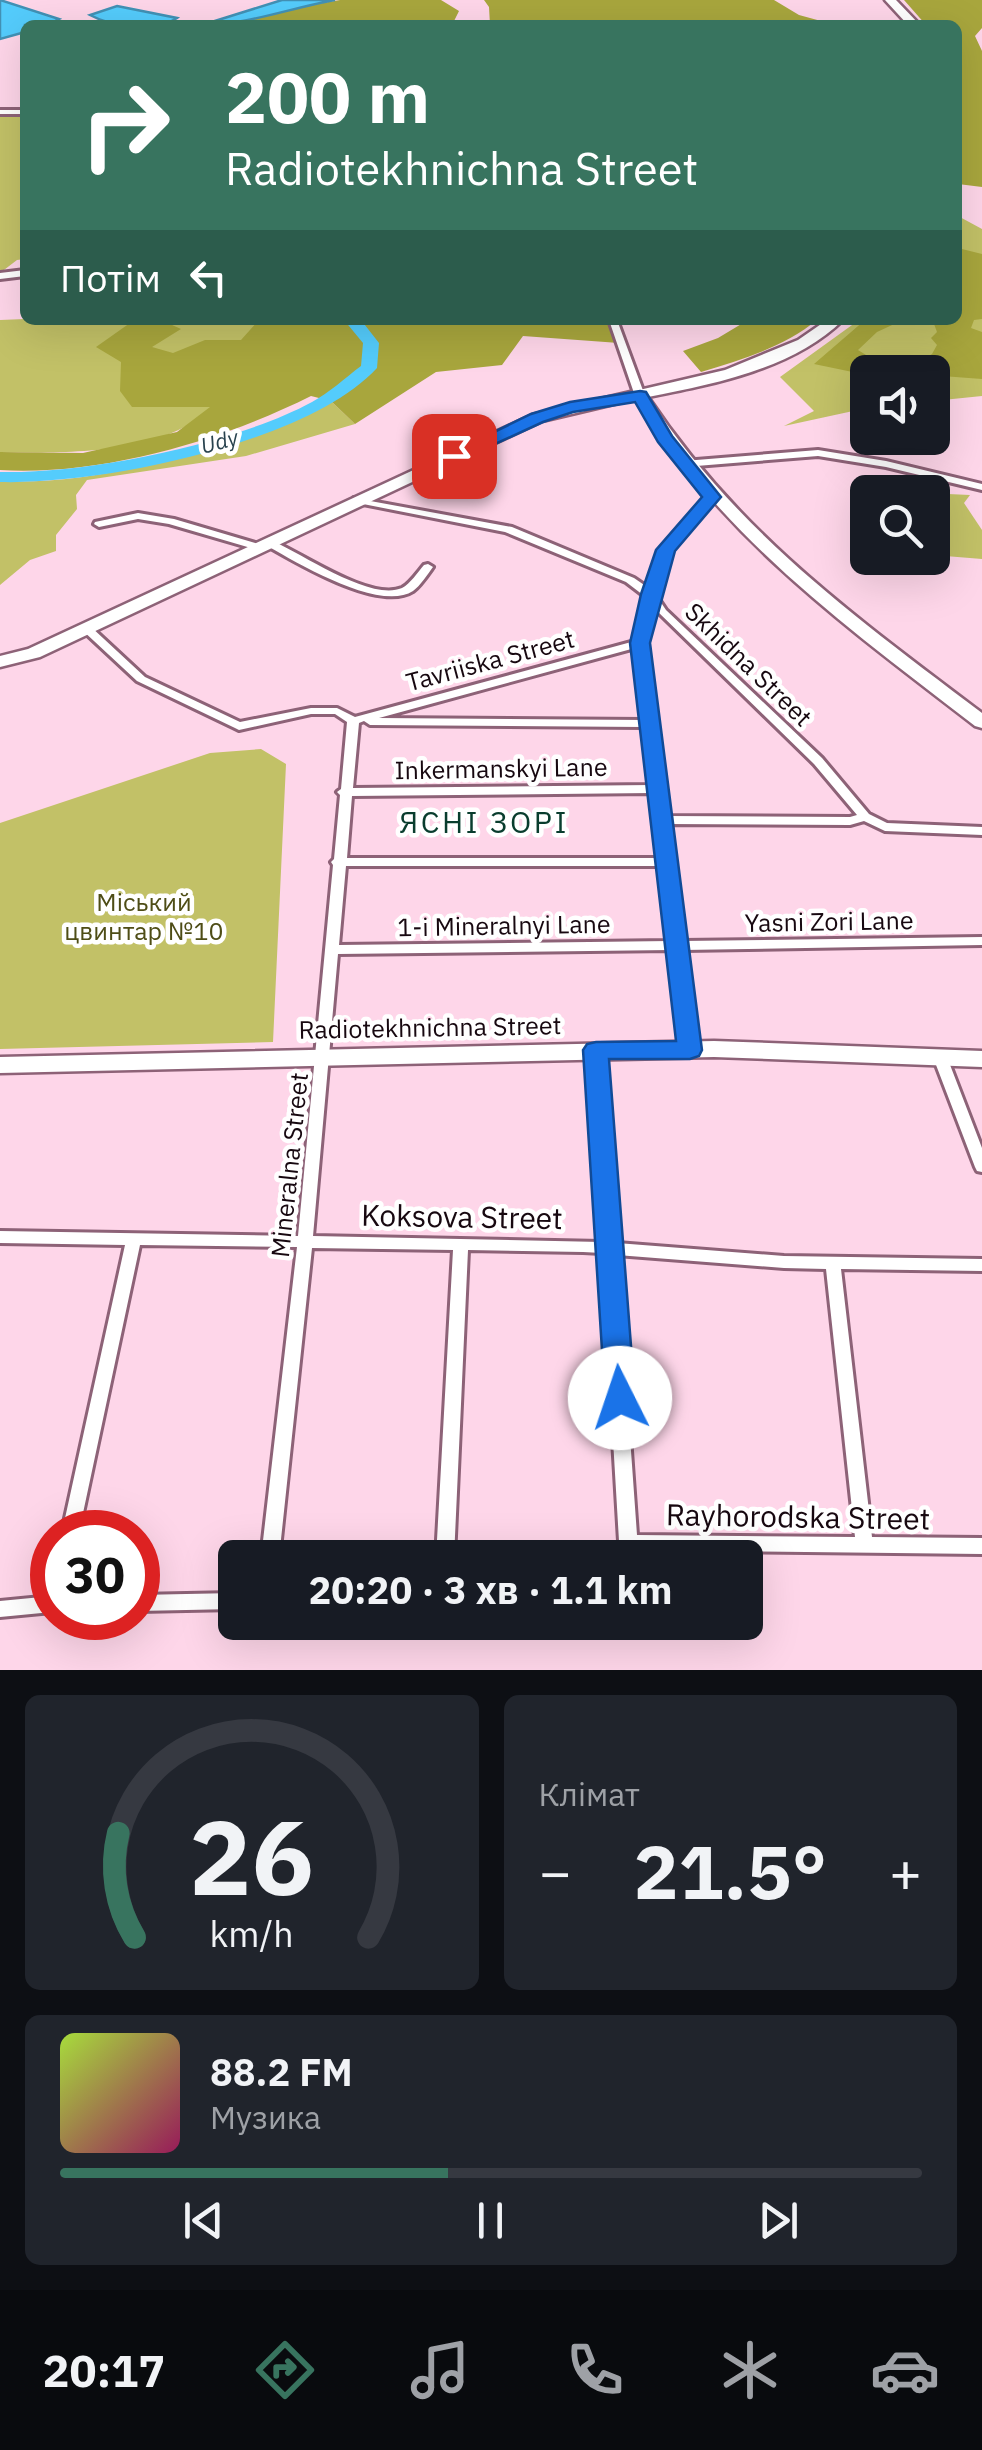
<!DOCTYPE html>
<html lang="uk">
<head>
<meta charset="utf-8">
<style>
	body { margin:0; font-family:"IBM Plex Sans",sans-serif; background:#20242c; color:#f1f3f6; height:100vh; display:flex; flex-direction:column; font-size:38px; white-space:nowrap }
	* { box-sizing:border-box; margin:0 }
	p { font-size:32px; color:#9ea1a6 }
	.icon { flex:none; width:55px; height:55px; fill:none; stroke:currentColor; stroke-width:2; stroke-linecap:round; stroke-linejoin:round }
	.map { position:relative; height:1670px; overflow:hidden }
	.side { display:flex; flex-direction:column; gap:25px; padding:25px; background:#0d0f14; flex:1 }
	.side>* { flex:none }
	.hud { position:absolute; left:20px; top:20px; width:942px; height:305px; border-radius:15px; box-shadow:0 10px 40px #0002; background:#38745f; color:#fff; overflow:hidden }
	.tools { position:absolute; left:850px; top:355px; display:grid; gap:20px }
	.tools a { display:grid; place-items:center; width:100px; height:100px; border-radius:15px; background:#171b24; box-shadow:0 10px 40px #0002; font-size:50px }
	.speed { position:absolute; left:30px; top:1510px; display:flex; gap:20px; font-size:50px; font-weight:700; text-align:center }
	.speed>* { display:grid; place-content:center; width:130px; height:130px; border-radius:50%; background:#171b24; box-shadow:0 10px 40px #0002; line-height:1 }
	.speed .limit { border:15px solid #d22; background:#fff; color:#111 }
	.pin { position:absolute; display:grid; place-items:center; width:85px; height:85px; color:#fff; margin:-42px; border-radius:20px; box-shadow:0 5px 15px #0006 }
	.me { position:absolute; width:110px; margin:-55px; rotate:356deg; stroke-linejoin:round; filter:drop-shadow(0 0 8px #0008) }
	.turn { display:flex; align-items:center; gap:35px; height:210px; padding:0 40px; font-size:45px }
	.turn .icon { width:130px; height:130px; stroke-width:2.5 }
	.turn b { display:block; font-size:70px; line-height:85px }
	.then { display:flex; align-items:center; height:95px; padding:0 40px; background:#0003; gap:20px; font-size:38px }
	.big { font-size:75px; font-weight:800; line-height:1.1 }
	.side .widget { flex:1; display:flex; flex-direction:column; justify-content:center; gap:15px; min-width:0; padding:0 35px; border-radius:15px; background:#20242c }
	.side .dial { align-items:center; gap:0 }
	.dial svg { height:260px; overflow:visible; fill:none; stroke:#363941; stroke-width:7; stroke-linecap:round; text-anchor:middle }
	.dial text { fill:#f1f3f6; stroke:none }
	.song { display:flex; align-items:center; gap:30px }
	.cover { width:120px; height:120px; border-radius:15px; background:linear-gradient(135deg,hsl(80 70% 55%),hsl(330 70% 35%)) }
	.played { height:10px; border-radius:5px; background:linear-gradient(90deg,#38745f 45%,#363941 45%) }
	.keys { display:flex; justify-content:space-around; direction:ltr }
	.heat { display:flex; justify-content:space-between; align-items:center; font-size:55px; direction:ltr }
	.side .tiles { flex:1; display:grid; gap:25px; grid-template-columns:1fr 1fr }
	.widget:last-child { grid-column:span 2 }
	.trip { position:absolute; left:218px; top:1540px; width:545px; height:100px; border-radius:15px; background:#171b24; box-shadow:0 10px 40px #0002; font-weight:800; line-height:100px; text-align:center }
	.tab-bar { display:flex; height:160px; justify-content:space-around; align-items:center; background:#090b0e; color:#9ea1a6 }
	.tab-bar .icon { width:70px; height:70px }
	.tab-bar .on { color:#38745f }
	.tab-bar b { font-size:45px; color:#f1f3f6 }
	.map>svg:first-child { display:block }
</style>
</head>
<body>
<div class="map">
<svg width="982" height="1670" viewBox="0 0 982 1670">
	<rect width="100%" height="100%" fill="#fed6e9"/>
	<path fill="#c2c167" d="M0,115H25V259L17,260L0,273Z
		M958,216L982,229V396L933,401L932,372H868L867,408L784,426L814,411L780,377L859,320H958Z
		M0,320L25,319L266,320C249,347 234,381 213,405C167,456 63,453 0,452Z
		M331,401L355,424L246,456L87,480L76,495L77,509L56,535V551L30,560L0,585V481C115,486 226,443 331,401Z
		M948,494L970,495L964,503L982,530V559L933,555V501Z
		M261,749L286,764L273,1042L0,1049V823L210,753Z"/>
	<path fill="#a8a63d" d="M340,0H441L459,11L452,25H260L265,20L236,25L271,12Z
		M484,0H774L799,15L821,21L894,25H490L489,7Z
		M904,0H982V28L975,36L982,51V187L958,184V25H926Z
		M958,248L982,254V319L974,320L971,328L982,332V379L942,376L917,363L932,354L937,345L931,338L937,332L934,324L908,320H958Z
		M161,320L181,329L152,347L173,353L205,340H241L259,320H621L619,343L523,336L502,365L436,372L355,424L331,401L311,396C221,441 101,476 0,470V452L83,453L177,432L210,407H132L120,391L121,362L96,347L130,323Z
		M737,320H817C784,347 741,360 701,372L683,351L718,338L743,323Z
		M865,320H903L877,332L858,350L874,360L916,372L867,375L814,364Z"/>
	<path fill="#54ccfc" stroke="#4291b5" stroke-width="2.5" d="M0,0L59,19L47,25H25V32L0,39Z
		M282,0H335C290,8 247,25 202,25Z
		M117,6L177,18C156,33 112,27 90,15Z"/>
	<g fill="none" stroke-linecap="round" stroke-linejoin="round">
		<path fill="#54ccfc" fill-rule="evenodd" d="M344,320H361L379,343L377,368C308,443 101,485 0,482V472C86,474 235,444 312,402C329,393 345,378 361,366L363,343Z"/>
		<g stroke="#8d6277" stroke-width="6">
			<path id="street" d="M0,110H25V114H0Z
				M25,270V276L0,279V273Z
				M609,320H617L645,396L643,398H637L635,396Z
				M818,450L886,461L982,484V490L886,467L818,456L684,467L679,464L684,461Z
				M712,494L716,495V499L671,551L658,598L666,610L822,758L869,814L887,823L982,827V835L885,831L864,821L850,825L668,824L673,859L675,862L674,865L683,941L982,937V945L684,950L697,1050L695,1053H685L683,1050L671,950L338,954L313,1236L601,1242L589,1051L591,1048H601L603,1051L617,1243L784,1256L982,1259V1271L841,1269L872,1537L982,1538V1554L638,1550V1558H620L602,1253L583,1252L468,1250L454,1558H436L453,1250L312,1248L279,1558H261L297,1247L140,1245L79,1532H62L125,1245L0,1243V1231L298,1236L333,865L331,862L334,859L340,795L337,792L341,789L347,722L335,714H311L239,730L235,728L137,681L80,628L82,626H90L145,677L240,722L311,708H337L355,717L635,641L647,598L626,582L505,532L358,503L354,502V498L512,527L634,578L650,589L661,550L708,495ZM655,609L814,764L857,815L850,817L667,816L646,643ZM635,648L644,720L379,718ZM364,721L370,725L644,727L651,785L353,788L359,723ZM652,793L660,858H347L352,796ZM346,866H661L670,941L339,945ZM617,1255L784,1268L826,1269L855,1537L637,1535Z
				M138,513L174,519L262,545L263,547L258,550L169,524L138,519L99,527L94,524L95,522Z
				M268,539C299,551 369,602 402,588C410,584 418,572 424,565L428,564L433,567C428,574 420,586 413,591C379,613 294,561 264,544L263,542Z
				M940,1052L945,1054L947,1057L982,1148V1172L977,1171L975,1167L933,1057L935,1054Z
				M235,1593V1609L138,1611V1595Z
				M52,1596V1612L0,1617V1601Z"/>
		</g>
		<g stroke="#8d6277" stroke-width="5">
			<path id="primary" d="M885,0H896L920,25H908Z
				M827,320H843C793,369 714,384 648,397C739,534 853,615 982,713V728L975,726C843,624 728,542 635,399L542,421L40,657L0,667V656L28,649L532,415L725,370L798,340Z
				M714,1041L982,1051V1067L714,1057L0,1073V1057Z"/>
		</g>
		<use href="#street" fill="#fff" fill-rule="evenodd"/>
		<use href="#primary" fill="#fff" fill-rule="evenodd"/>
	</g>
	<path fill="#1a73e8" stroke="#114b97" stroke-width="2.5" d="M640,391L646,392L672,436L721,497L675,551L650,643L702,1050L699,1056L690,1059H609L635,1398L631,1407L620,1410L610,1407L605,1398L583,1050L587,1044L596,1042L676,1041L630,643L641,594L656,550L702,497L658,442L635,402L573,412L543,422L460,460L454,461L445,456L531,414L570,402Z"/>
	<g text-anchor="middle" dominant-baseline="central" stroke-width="9" stroke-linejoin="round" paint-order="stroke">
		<g font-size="22" font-style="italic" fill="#28424e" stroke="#fff">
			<text transform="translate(219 441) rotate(-15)">Udy</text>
		</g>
		<g font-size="25" fill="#170810" stroke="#fff">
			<text transform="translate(490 660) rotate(-15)">Tavriiska Street</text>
			<text transform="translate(749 664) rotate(44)">Skhidna Street</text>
			<text transform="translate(501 768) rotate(-1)">Inkermanskyi Lane</text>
			<text transform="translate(829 921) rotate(-1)">Yasni Zori Lane</text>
			<text transform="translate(504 925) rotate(-1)">1-i Mineralnyi Lane</text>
			<text transform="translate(430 1027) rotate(-1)">Radiotekhnichna Street</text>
			<text transform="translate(289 1165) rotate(-84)">Mineralna Street</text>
		</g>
		<g font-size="25" fill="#4e4d16" stroke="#fff">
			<text x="144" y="901">Міський<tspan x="144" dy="29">цвинтар №10</tspan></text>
		</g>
		<g font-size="30" letter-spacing="2.5" fill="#093d2e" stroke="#fff">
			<text x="484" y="821">ЯСНІ ЗОРІ</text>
		</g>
		<g font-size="30" fill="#170810" stroke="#fff">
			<text transform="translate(462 1216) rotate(1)">Koksova Street</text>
			<text transform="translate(798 1516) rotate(1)">Rayhorodska Street</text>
		</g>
	</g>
</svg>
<div class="tools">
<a><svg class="icon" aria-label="sound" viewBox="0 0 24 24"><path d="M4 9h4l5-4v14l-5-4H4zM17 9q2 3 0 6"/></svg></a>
<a><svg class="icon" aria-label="search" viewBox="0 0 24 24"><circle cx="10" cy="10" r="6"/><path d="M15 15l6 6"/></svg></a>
</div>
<div class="speed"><div class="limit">30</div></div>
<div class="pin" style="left:454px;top:456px;background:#d93025"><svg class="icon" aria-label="arrive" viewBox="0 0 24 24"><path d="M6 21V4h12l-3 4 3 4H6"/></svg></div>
<svg class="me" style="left:620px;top:1398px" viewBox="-20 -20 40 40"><circle r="19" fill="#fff"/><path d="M0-13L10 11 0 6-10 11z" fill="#1a73e8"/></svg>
<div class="trip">20:20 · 3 хв · 1.1 km</div>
<div class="hud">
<div class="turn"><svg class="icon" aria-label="right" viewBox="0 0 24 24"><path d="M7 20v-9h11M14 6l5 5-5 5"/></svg><div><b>200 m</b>Radiotekhnichna Street</div></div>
<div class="then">Потім<svg class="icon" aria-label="left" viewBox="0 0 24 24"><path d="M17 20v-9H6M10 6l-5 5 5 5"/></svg></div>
</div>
</div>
<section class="side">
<div class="tiles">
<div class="widget dial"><svg viewBox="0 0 100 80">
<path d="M14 69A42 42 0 1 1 86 69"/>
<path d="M14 69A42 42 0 0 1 9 37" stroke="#38745f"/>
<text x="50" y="56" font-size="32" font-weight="700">26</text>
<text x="50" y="72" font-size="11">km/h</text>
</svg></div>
<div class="widget"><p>Клімат</p>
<div class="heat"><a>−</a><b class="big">21.5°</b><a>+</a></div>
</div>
<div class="widget">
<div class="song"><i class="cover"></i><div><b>88.2 FM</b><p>Музика</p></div></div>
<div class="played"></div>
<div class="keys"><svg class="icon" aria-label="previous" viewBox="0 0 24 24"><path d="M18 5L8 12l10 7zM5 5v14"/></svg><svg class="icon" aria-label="pause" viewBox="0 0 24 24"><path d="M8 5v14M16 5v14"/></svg><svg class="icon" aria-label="next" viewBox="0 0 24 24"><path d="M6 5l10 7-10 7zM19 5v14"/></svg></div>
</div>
</div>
</section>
<nav class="tab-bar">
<b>20:17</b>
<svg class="icon on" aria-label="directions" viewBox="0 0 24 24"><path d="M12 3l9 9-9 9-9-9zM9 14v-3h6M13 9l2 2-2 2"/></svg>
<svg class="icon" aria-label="music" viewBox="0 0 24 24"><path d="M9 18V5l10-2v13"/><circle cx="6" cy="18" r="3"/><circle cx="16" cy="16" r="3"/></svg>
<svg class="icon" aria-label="phone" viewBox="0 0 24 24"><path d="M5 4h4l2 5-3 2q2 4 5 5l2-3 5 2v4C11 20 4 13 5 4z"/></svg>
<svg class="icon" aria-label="climate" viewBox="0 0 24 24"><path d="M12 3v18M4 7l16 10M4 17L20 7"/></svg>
<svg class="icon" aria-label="car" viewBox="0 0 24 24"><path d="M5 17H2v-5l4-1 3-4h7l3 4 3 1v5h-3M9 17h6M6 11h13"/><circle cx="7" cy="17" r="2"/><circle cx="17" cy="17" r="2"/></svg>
</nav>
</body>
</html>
